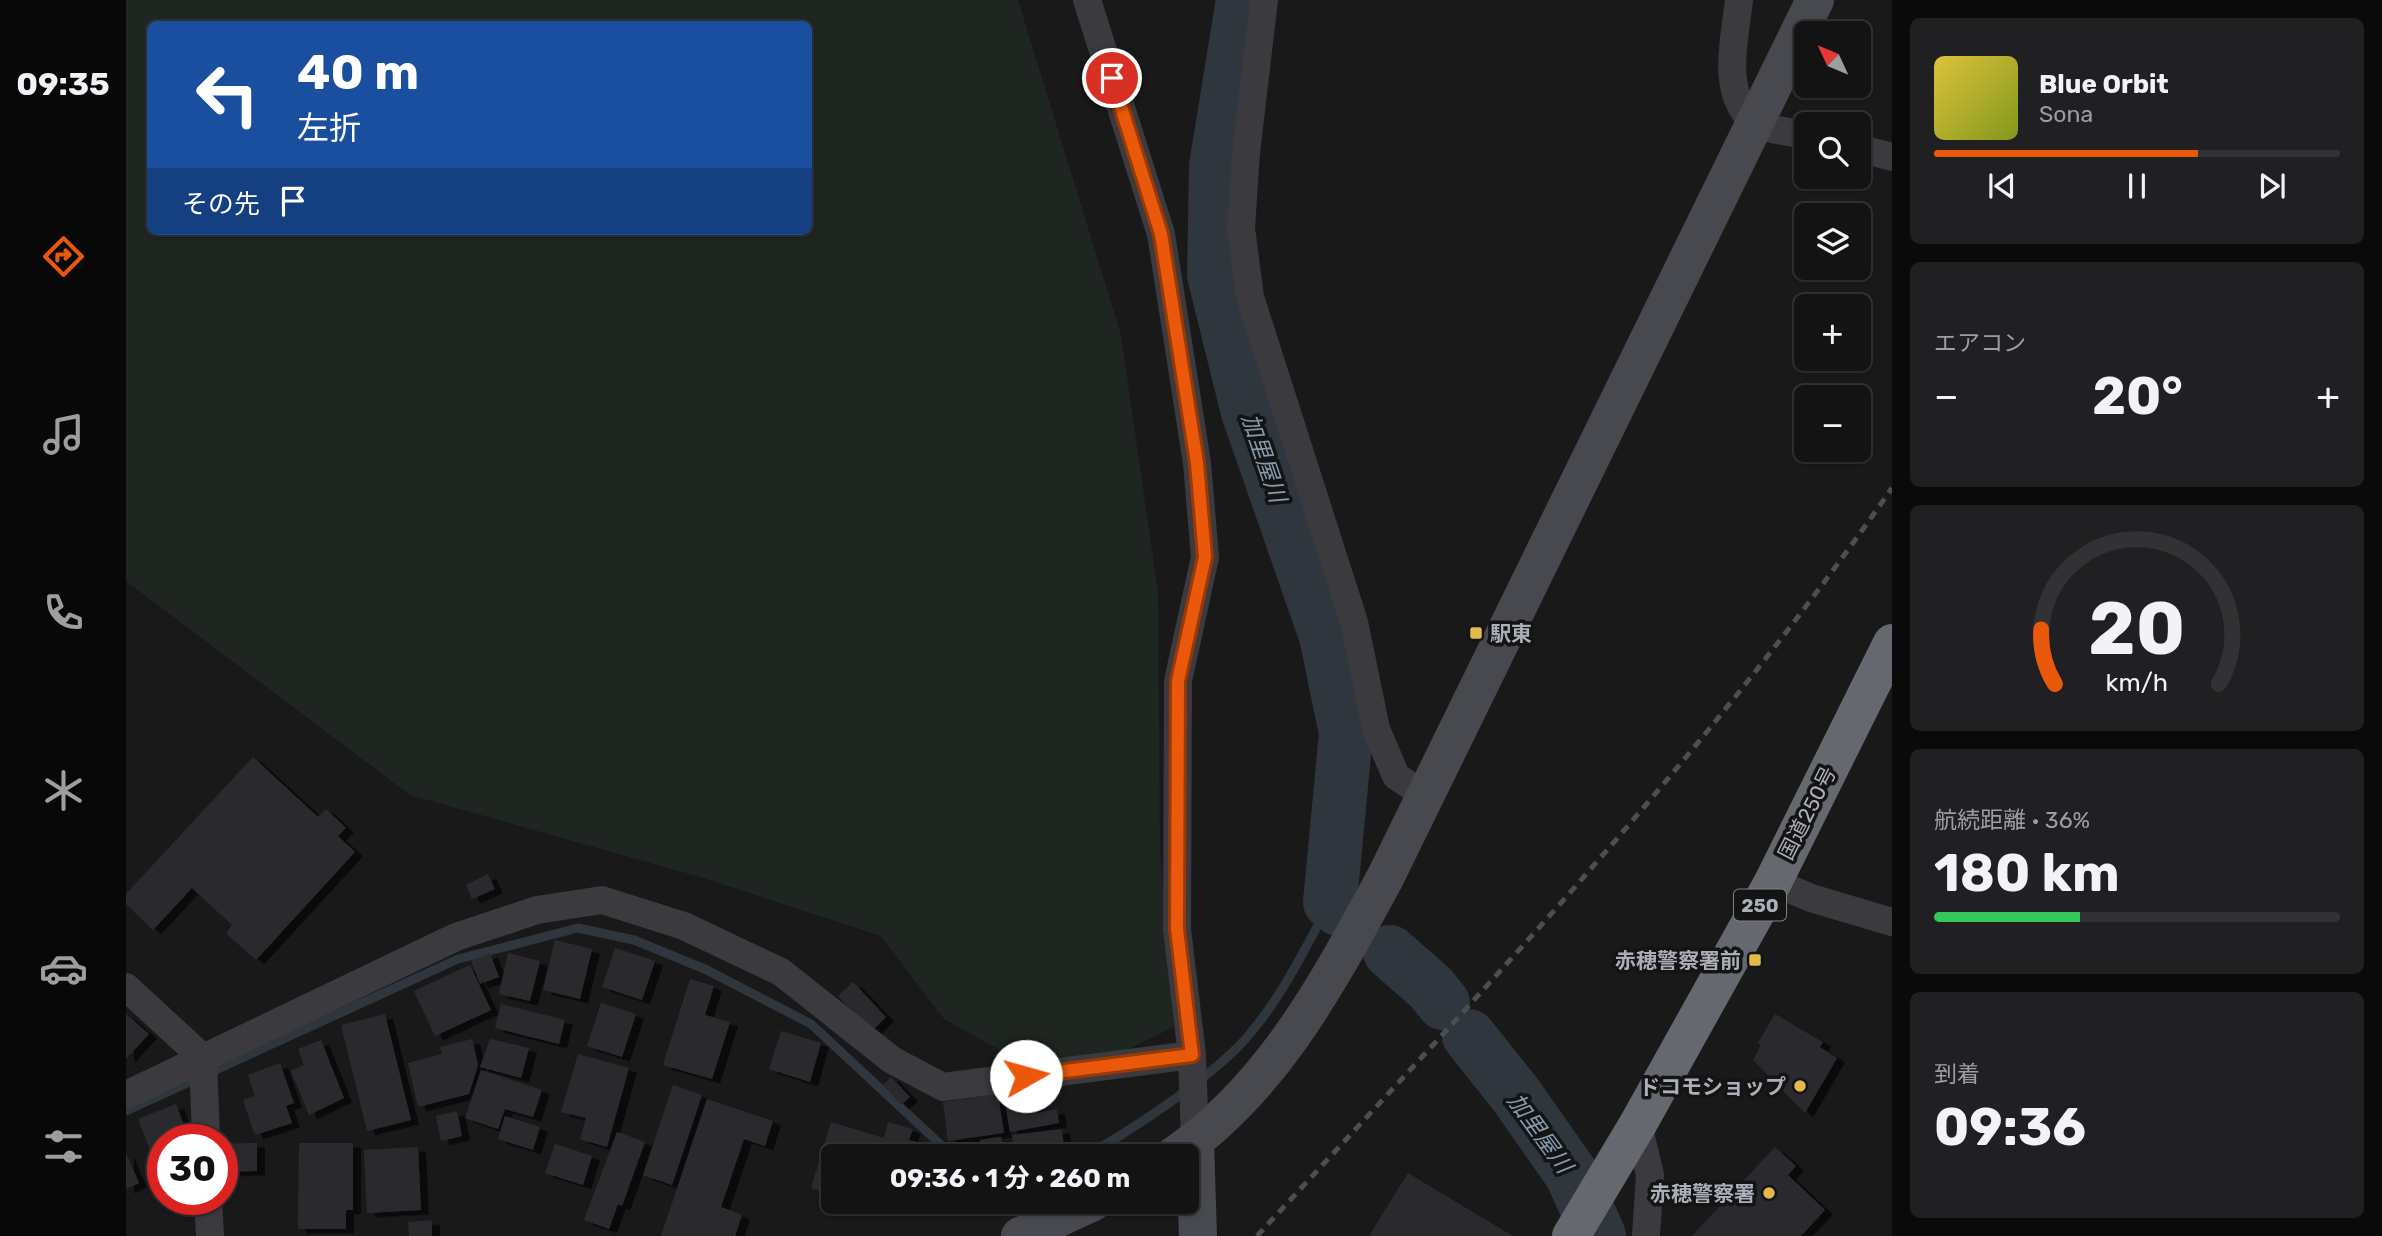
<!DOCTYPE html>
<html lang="ja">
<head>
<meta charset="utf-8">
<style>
	body { margin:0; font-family:Rubik,"Noto Sans JP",sans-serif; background:#202022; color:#f1f3f6; height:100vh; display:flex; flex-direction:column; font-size:26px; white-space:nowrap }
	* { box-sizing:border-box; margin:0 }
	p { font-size:23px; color:#9d9ea0 }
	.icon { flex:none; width:38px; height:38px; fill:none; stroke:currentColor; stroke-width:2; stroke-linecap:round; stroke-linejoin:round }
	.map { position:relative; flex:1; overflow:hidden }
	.side { display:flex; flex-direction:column; gap:18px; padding:18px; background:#0a0a0b; width:490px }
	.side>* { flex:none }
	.top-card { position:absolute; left:21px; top:21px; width:665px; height:214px; border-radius:10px; box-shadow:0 2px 5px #0004,0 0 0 2px #323234; background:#1a4fa0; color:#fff; overflow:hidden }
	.needle { width:46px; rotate:314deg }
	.controls { position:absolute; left:1668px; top:21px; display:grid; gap:14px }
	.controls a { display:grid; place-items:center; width:77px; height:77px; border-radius:10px; background:#131314; box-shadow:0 2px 5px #0004,0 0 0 2px #323234; font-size:35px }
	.speed { position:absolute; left:21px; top:1124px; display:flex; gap:14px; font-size:35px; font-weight:700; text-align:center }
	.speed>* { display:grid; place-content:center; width:91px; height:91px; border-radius:50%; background:#131314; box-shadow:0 2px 5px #0004,0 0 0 2px #323234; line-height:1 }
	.speed .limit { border:10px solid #d22; background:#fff; color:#111 }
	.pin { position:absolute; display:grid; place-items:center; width:60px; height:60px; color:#fff; margin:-30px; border:4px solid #fff; border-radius:50%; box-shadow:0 2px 7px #0007 }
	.me { position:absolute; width:77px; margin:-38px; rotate:83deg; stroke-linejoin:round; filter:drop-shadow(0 0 5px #0008) }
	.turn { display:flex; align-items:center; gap:24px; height:147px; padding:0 35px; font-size:32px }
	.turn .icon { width:91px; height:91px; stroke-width:2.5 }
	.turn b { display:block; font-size:49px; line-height:60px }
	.then { display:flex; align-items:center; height:66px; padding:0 35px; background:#0003; gap:14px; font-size:26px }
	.big { font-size:52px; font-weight:700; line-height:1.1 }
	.side .tile { flex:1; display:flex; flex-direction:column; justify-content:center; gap:10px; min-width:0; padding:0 24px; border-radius:10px; background:#202022 }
	.side .dial { align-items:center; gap:0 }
	.dial svg { height:182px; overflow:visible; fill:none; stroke:#323234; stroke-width:7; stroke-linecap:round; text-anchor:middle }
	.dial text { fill:#f1f3f6; stroke:none }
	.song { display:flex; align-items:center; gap:21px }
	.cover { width:84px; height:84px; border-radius:10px; background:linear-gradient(135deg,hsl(50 70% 55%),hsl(70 70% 35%)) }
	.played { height:7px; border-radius:4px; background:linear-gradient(90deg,#ea580c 65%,#323234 65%) }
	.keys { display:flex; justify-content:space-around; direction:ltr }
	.heat { display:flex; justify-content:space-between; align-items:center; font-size:38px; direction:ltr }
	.charge { height:10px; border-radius:5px; background:linear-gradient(90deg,#34c759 36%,#323234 0) }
	.trip { position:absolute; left:695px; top:1144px; width:378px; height:70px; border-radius:10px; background:#131314; box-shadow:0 2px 5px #0004,0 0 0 2px #323234; font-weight:700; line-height:70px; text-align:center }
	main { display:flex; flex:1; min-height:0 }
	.menu { display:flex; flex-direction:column; width:126px; justify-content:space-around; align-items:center; background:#080808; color:#9d9ea0 }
	.menu .icon { width:49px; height:49px }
	.menu .selected { color:#ea580c }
	.menu b { font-size:32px; color:#f1f3f6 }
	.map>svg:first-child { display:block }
</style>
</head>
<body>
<main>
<nav class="menu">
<b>09:35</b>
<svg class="icon selected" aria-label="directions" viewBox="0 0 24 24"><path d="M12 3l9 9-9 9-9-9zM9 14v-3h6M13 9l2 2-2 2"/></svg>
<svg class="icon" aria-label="music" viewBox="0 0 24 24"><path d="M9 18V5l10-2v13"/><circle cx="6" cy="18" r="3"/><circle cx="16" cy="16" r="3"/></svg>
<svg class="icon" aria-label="phone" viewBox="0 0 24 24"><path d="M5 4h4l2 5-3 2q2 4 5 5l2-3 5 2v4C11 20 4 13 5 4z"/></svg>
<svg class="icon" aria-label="climate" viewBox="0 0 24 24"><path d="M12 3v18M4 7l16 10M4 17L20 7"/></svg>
<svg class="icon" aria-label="car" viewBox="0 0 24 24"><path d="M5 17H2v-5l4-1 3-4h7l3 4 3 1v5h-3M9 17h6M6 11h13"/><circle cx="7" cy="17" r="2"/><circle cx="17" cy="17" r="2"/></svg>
<svg class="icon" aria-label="filters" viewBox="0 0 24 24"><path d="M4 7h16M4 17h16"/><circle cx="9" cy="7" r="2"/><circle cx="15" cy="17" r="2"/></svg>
</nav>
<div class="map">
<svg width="1766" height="1236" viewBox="0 0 1766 1236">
	<defs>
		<filter id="shadow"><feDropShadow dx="8" dy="4.5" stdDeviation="0" flood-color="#0009"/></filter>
	</defs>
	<rect width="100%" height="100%" fill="#19191a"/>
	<path fill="#1f2520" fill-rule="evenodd" d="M0,0H892L995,335L1032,592L1034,850L1048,1027L992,1054L912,1071L818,1019L755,936L574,877L284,795L0,581ZM24,24H682V231H24Z"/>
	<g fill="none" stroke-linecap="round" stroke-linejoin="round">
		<path stroke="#30363d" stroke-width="9" d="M0,1111L332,959L452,928L508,940L581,970L685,1024L828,1157
			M957,1157C1004,1132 1076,1083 1113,1046C1152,1005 1178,951 1204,902"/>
		<path stroke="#30363d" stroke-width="54" d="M1117,0L1090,166L1088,275L1122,412L1200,636L1220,733L1204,902L1212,909
			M1264,952L1305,988L1317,1003
			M1343,1036L1390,1095L1446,1175L1473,1236"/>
	</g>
	<path fill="#2c2c2e" filter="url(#shadow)" d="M127,757L192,817L200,809L220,828L212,836L229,852L130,960L100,933L106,925L66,888L27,930L0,904V894Z
		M362,874L369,889L346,899L340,885Z
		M429,940L466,949L454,999L417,990Z
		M489,948L529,961L516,1000L476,987Z
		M364,953L373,977L354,984L345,961Z
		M382,953L414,961L404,1001L373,994Z
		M344,965L365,1010L309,1036L288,991Z
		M564,979L588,986L579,1015L604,1022L586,1079L537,1065Z
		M727,982L760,1017L745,1032L712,996Z
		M475,1003L510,1014L496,1057L461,1046Z
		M375,1004L439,1020L433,1044L369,1028Z
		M0,1014L23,1034L0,1059Z
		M259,1014L285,1120L241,1131L215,1025Z
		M1649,1014L1697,1042L1694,1047L1711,1058L1679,1113L1627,1060L1635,1045L1632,1043Z
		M655,1031L695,1043L684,1082L643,1069Z
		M346,1039L352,1065L343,1094L292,1107L282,1063L316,1054L314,1047Z
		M364,1039L403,1048L395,1078L354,1067Z
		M195,1040L218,1098L183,1115L165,1071L178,1065L172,1049Z
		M452,1054L503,1068L481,1147L454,1139L460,1118L435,1112Z
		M154,1063L168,1103L160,1106L166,1123L129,1135L117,1100L129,1096L122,1075Z
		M355,1070L416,1090L407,1117L379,1109L372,1129L339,1118Z
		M765,1077L784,1097L775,1105L757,1085Z
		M547,1085L576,1095L546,1185L517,1175Z
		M907,1091L911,1113L931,1109L933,1123L884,1132L878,1096Z
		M872,1094L878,1133L822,1141L817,1102Z
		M581,1099L647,1121L639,1146L618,1139L595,1207L616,1215L609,1236H535Z
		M50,1104L63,1139H37V1165L31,1168L12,1119Z
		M331,1111L336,1136L315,1141L310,1116Z
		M379,1116L414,1127L407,1150L372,1139Z
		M705,1122L758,1138L762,1122L787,1129L783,1140L797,1144L793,1157H707V1195L685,1188Z
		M936,1129L939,1157H889L886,1135Z
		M491,1132L519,1142L496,1206L492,1204L483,1229L458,1220Z
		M872,1137H875L877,1147L856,1151L854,1140Z
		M131,1143V1171L96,1172V1144Z
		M173,1143H227V1210H220V1229H172Z
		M429,1144L466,1156L457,1185L419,1173Z
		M292,1147L295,1210L241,1213L238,1150Z
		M1649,1147L1670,1166L1662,1175L1699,1210L1675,1236H1566Z
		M0,1153L13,1183L0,1189Z
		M1282,1173L1387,1236H1243Z
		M306,1220V1236H283L282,1222Z"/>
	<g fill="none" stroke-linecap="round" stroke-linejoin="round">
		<path stroke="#3a3a3f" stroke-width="28" d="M961,0L1035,234L1071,463L1079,557L1052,681L1051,929L1066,1055L1069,1141
			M1138,0L1120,153L1115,228L1124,297L1228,622L1250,729L1270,776L1298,795
			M1613,0C1609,38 1594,92 1627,121C1638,130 1666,132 1680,135
			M1732,148L1766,157
			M1647,882L1685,898L1766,922
			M0,987L77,1058L80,1139
			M0,1095L330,937L411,910L476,900L558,926L655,972L766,1060L817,1087L1066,1055
			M1512,1124L1524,1175L1520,1236
			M82,1199L84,1236"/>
		<path stroke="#48494f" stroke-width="38" d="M1069,1141L1072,1236
			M1046,1157C1147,1089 1202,982 1259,878L1689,0
			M894,1236L967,1202"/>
		<path stroke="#666870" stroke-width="38" d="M1445,1236L1512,1124L1647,882L1766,643"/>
		<path stroke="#4d4e54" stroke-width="5" stroke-dasharray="9 7" stroke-linecap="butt" d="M1131,1236C1352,996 1579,757 1766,488"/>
	</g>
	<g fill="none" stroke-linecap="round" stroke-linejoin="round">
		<g stroke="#983908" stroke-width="18">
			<path id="route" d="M900,1076L1066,1055L1051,929L1052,681L1079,557L1071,463L1035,234L986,78"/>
		</g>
		<use href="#route" stroke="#ea580c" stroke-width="12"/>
	</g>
	<g fill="#e1ba4a" stroke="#141415" stroke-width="2.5">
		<rect x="1343" y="626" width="14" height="14" rx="3.5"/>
		<rect x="1622" y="953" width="14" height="14" rx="3.5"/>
		<circle cx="1674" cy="1086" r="7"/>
		<circle cx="1643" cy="1193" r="7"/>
	</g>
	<g text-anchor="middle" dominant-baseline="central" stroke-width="7" stroke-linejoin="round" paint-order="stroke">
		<rect fill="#141415" stroke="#7e8088" stroke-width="2" x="1608" y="889.5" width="52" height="31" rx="5"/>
		<g font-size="19" font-weight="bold" fill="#acafb9">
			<text x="1634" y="905">250</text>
		</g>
		<g font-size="21" font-weight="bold" fill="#acafb9" stroke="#141415" text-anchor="end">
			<text x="1364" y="633" text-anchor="start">駅東</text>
			<text x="1615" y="960">赤穂警察署前</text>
			<text x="1660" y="1086">ドコモショップ</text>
			<text x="1629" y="1193">赤穂警察署</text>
		</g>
		<g font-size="21" fill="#acafb9" stroke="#141415">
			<text transform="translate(1681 813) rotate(-63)">国道250号</text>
		</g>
		<g font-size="23" font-style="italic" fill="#879ab0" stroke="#141415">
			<text transform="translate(1138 458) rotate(71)">加里屋川</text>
			<text transform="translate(1414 1133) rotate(54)">加里屋川</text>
		</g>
	</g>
</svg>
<div class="controls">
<a><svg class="needle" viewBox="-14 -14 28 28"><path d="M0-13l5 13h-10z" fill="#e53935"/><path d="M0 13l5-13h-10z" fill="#9d9ea0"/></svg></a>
<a><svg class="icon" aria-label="search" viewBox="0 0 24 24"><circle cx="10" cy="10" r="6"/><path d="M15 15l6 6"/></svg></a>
<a><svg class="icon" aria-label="layers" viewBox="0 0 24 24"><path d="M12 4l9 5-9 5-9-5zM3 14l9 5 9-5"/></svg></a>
<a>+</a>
<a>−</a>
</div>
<div class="speed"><div class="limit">30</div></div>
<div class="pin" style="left:986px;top:78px;background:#d93025"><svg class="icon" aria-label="arrive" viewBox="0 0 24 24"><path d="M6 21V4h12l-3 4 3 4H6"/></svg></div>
<svg class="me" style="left:900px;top:1076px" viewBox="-20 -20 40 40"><circle r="19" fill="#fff"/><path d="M0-13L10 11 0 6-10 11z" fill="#ea580c"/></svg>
<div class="trip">09:36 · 1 分 · 260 m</div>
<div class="top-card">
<div class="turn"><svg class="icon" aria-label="left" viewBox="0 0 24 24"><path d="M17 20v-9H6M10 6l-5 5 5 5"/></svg><div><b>40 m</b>左折</div></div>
<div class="then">その先<svg class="icon" aria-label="arrive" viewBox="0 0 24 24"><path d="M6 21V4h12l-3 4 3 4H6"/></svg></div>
</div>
</div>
<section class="side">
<div class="tile">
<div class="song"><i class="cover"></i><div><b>Blue Orbit</b><p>Sona</p></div></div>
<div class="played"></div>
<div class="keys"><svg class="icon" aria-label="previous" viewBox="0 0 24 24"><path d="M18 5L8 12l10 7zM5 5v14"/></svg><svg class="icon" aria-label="pause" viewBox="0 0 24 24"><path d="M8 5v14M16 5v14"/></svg><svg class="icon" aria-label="next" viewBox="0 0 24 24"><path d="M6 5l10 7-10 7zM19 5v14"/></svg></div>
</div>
<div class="tile"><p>エアコン</p>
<div class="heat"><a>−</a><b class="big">20°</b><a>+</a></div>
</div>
<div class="tile dial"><svg viewBox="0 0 100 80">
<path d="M14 69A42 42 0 1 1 86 69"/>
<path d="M14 69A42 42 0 0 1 8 45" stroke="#ea580c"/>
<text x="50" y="56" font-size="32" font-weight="700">20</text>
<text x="50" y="72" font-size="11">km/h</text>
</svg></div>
<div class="tile"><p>航続距離 · 36%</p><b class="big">180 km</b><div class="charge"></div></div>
<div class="tile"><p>到着</p><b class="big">09:36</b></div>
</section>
</main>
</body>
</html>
